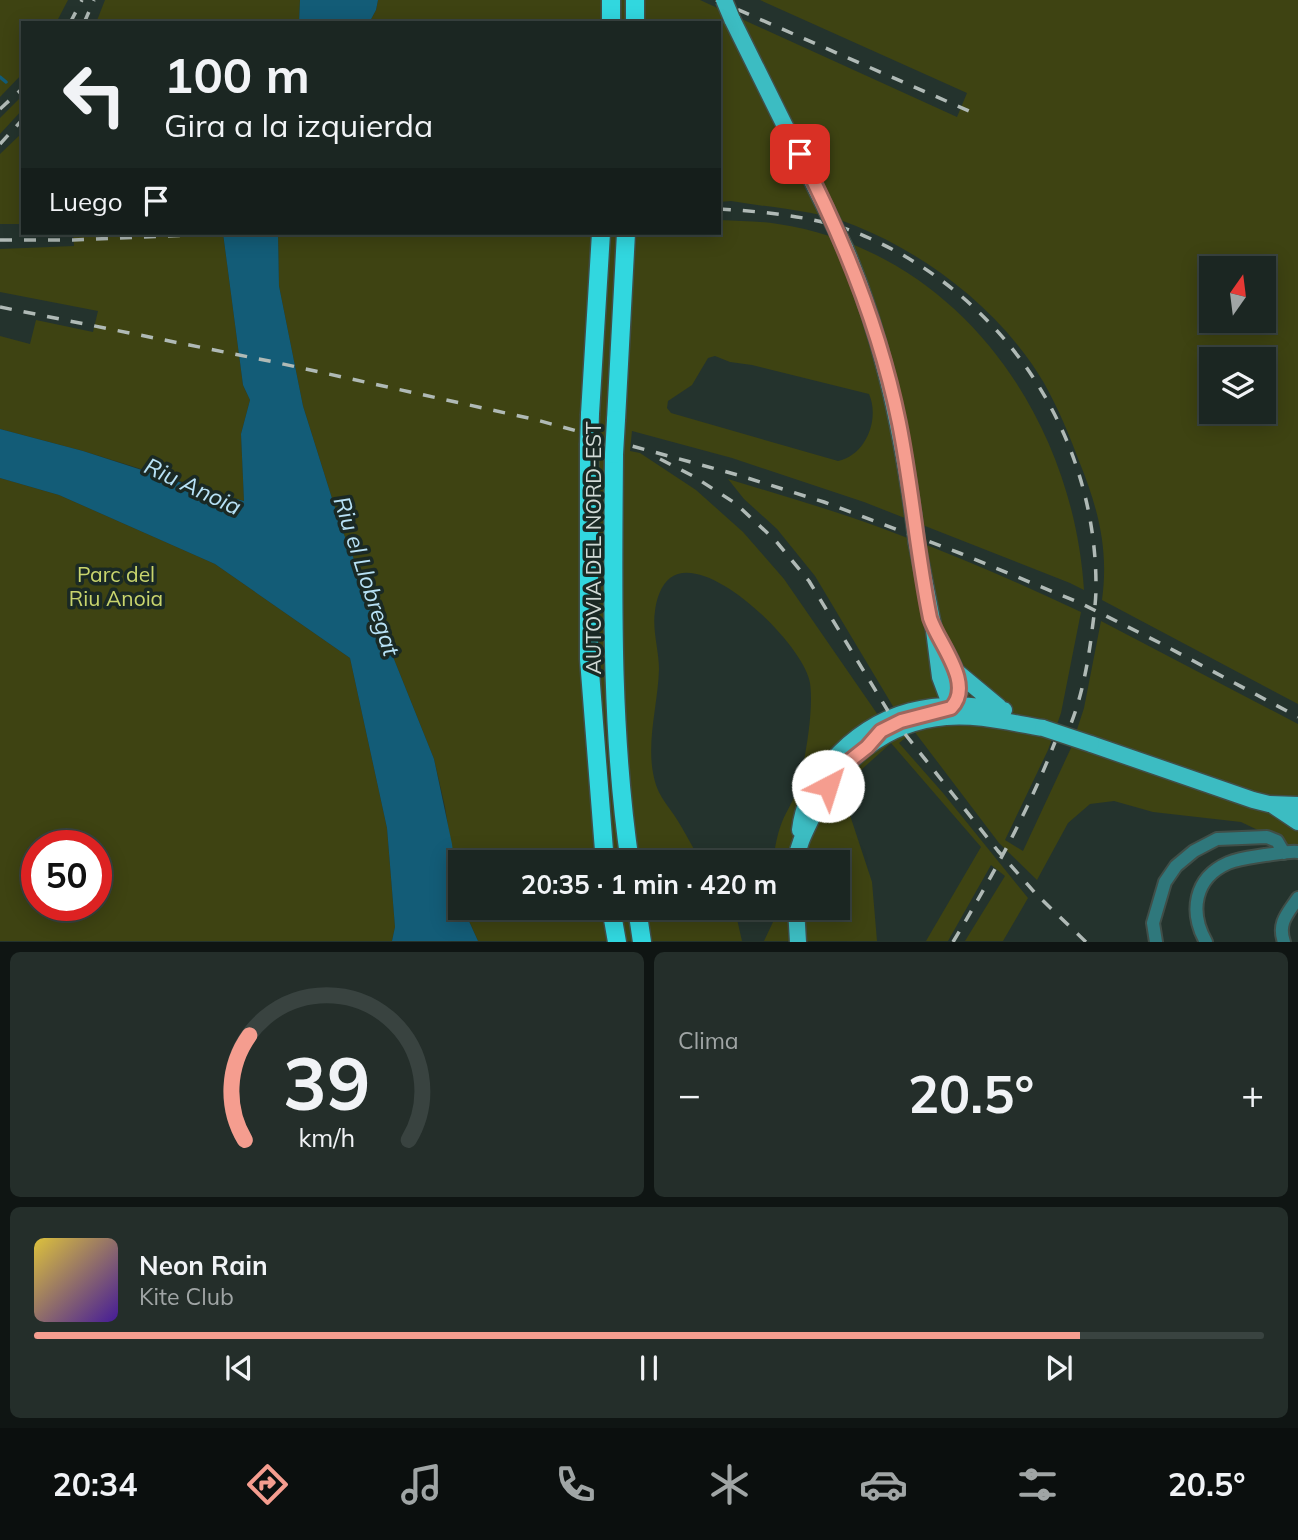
<!DOCTYPE html>
<html lang="es">
<head>
<meta charset="utf-8">
<style>
	body { margin:0; font-family:Mulish,sans-serif; background:#242e2a; color:#f1f3f6; height:100vh; display:flex; flex-direction:column; font-size:26px; white-space:nowrap }
	* { box-sizing:border-box; margin:0 }
	p { font-size:23px; color:#a0a5a5 }
	.icon { flex:none; width:38px; height:38px; fill:none; stroke:currentColor; stroke-width:2; stroke-linecap:round; stroke-linejoin:round }
	.map { position:relative; height:942px; overflow:hidden }
	.panel { display:flex; flex-direction:column; gap:10px; padding:10px; background:#0f1513; flex:1 }
	.panel>* { flex:none }
	.guide { position:absolute; left:21px; top:21px; width:700px; height:214px; border-radius:0px; box-shadow:0 4px 18px #0003,0 0 0 2px #394340; background:#1b2622; color:#f1f3f6; overflow:hidden }
	.needle { width:46px; rotate:14deg }
	.tools { position:absolute; left:1199px; top:256px; display:grid; gap:14px }
	.tools a { display:grid; place-items:center; width:77px; height:77px; border-radius:0px; background:#1b2622; box-shadow:0 4px 18px #0003,0 0 0 2px #394340; font-size:35px }
	.speed { position:absolute; left:21px; top:830px; display:flex; gap:14px; font-size:35px; font-weight:700; text-align:center }
	.speed>* { display:grid; place-content:center; width:91px; height:91px; border-radius:50%; background:#1b2622; box-shadow:0 4px 18px #0003,0 0 0 2px #394340; line-height:1 }
	.speed .limit { border:10px solid #d22; background:#fff; color:#111 }
	.pin { position:absolute; display:grid; place-items:center; width:60px; height:60px; color:#fff; margin:-30px; border-radius:14px; box-shadow:0 4px 10px #0006 }
	.me { position:absolute; width:77px; margin:-38px; rotate:40deg; stroke-linejoin:round; filter:drop-shadow(0 0 5px #0008) }
	.turn { display:flex; align-items:center; gap:24px; height:147px; padding:0 28px; font-size:32px }
	.turn .icon { width:91px; height:91px; stroke-width:2.5 }
	.turn b { display:block; font-size:49px; line-height:60px }
	.then { display:flex; align-items:center; height:66px; padding:0 28px; background:#0003; gap:14px; font-size:26px }
	.big { font-size:52px; font-weight:700; line-height:1.1 }
	.panel .card { flex:1; display:flex; flex-direction:column; justify-content:center; gap:10px; min-width:0; padding:0 24px; border-radius:10px; background:#242e2a }
	.panel .dial { align-items:center; gap:0 }
	.dial svg { height:182px; overflow:visible; fill:none; stroke:#394340; stroke-width:7; stroke-linecap:round; text-anchor:middle }
	.dial text { fill:#f1f3f6; stroke:none }
	.song { display:flex; align-items:center; gap:21px }
	.cover { width:84px; height:84px; border-radius:10px; background:linear-gradient(135deg,hsl(50 70% 55%),hsl(260 70% 35%)) }
	.played { height:7px; border-radius:4px; background:linear-gradient(90deg,#f59d8f 85%,#394340 85%) }
	.keys { display:flex; justify-content:space-around; direction:ltr }
	.heat { display:flex; justify-content:space-between; align-items:center; font-size:38px; direction:ltr }
	.panel .tiles { flex:1; display:grid; gap:10px; grid-template-columns:1fr 1fr }
	.card:last-child { grid-column:span 2 }
	.trip { position:absolute; left:448px; top:850px; width:402px; height:70px; border-radius:0px; background:#1b2622; box-shadow:0 4px 18px #0003,0 0 0 2px #394340; font-weight:700; line-height:70px; text-align:center }
	.dock { display:flex; height:112px; justify-content:space-around; align-items:center; background:#0b0f0e; color:#a0a5a5 }
	.dock .icon { width:49px; height:49px }
	.dock .selected { color:#f59d8f }
	.dock b { font-size:32px; color:#f1f3f6 }
	.map>svg:first-child { display:block }
</style>
</head>
<body>
<div class="map">
<svg width="1298" height="942" viewBox="0 0 1298 942">
	<rect width="100%" height="100%" fill="#24332d"/>
	<path fill="#3e4312" fill-rule="evenodd" d="M0,0H68L56,23H23V73L0,97Z
		M105,0H300L299,23H96Z
		M378,0H700L957,117L967,93L760,0H1298V704L1102,600C1109,549 1098,508 1079,461C1069,434 1058,408 1044,383C1003,313 930,256 856,226C817,210 771,208 731,201L719,202V23H369L376,10ZM1211,268H1264V320H1211ZM1211,359H1264V411H1211Z
		M23,95V109L0,134V118Z
		M23,132V224H0V154Z
		M719,220C739,221 759,221 778,224C958,251 1073,417 1084,590L1070,583L864,502L732,458L632,431L630,451L640,453L696,490L743,532L784,579L878,715L894,708L815,576L777,529L744,499L728,479C787,497 847,514 905,537C965,559 1023,585 1081,612L1061,713L1048,750L1005,840L1023,851L1071,748L1084,708L1101,621L1298,724V849L1241,822L1153,812L1114,801L1090,804L1068,823L1037,880L999,843L914,731L899,743L943,793L1028,898L1003,941H965L1005,876L991,865L948,941H926L981,847L891,743L841,788L872,882L877,941H764L773,922L772,908H838V863H772C775,849 777,834 782,822C787,810 794,800 798,788C805,760 814,711 810,683C805,646 707,549 670,578C661,585 656,600 655,611C652,630 659,650 659,669C658,707 644,748 656,785C659,794 664,801 669,808C682,825 691,845 702,863H460V903L445,807L434,759L341,527L303,406L279,286L278,233H719ZM715,356L730,362L752,365L869,394C880,419 866,455 838,461L671,413L667,408L668,401L692,385L708,358Z
		M73,233H223L243,385L250,400L241,434L244,501L83,451L0,429V336L30,344L36,320L93,332L98,311L0,292V249L74,246Z
		M0,478L59,495L215,564L350,658L387,828L395,927L392,941H0ZM37,845H96V905H37Z
		M463,908H730L737,919L742,941H478Z"/>
	<path fill="#135c77" d="M300,0H378L376,10L369,23H299Z
		M223,233H278L279,286L303,406L341,527L434,759L452,844L460,908H463L478,941H392L395,927L387,828L350,658L215,564L59,495L0,478V429L83,451L216,494L244,501L241,434L250,400L243,385Z"/>
	<g fill="none" stroke-linecap="round" stroke-linejoin="round">
		<path stroke="#135c77" stroke-width="3.5" d="M0,77L6,82"/>
		<g stroke="#404e48" stroke-width="16">
			<path id="minor" d="M1156,942L1153,923L1165,882L1176,866L1194,851L1217,839L1267,837L1277,841L1284,853
				M1206,942C1189,912 1194,878 1228,863C1240,858 1253,857 1265,855C1276,854 1288,851 1298,852
				M1284,942C1277,923 1288,913 1298,898"/>
		</g>
		<g stroke="#404e48" stroke-width="19">
			<path id="major" d="M732,19L827,211
				M845,248C881,333 900,422 913,513
				M917,544L934,630L940,677L949,701L960,707
				M937,636C948,654 974,693 949,709
				M957,672L999,707
				M1091,744L1253,800L1269,804L1298,805
				M1274,806L1298,822
				M800,830C803,804 814,782 831,762C878,708 937,698 1004,710
				M795,863C799,842 805,832 814,813C840,760 886,722 946,717C978,714 1011,723 1043,728
				M796,908L798,942"/>
		</g>
		<g stroke="#404e48" stroke-width="21">
			<path id="highway" d="M611,23V0
				M635,23V0
				M590,414L601,233
				M616,420L626,233
				M589,445V659L605,863
				M614,454C613,590 610,727 630,863
				M611,908L617,942
				M637,908L642,942"/>
		</g>
		<use href="#minor" stroke="#2f787c" stroke-width="12"/>
		<use href="#major" stroke="#3cbcc2" stroke-width="16"/>
		<use href="#highway" stroke="#31d7df" stroke-width="18"/>
		<path stroke="#b0bab6" stroke-width="3.5" stroke-dasharray="12 12" stroke-linecap="butt" d="M716,0L969,111
			M70,23L82,0
			M84,23L94,0
			M0,109L23,88
			M0,144L23,119
			M719,209C769,212 824,217 869,238C1006,299 1096,436 1096,586C1096,604 1093,622 1091,639C1087,668 1081,699 1070,726
			M0,240H73L240,233
			M0,307L274,362L533,419L738,475L824,502L962,554L1080,603L1160,643L1298,717
			M660,459L693,476L735,503L775,540L809,581L888,711
			M905,734L998,851L1036,894L1086,942
			M953,942C992,877 1028,812 1055,742"/>
		<g stroke="#404e48" stroke-width="19" stroke-linecap="butt">
			<path id="major-bridge" d="M724,0L732,19
				M827,211L845,248
				M913,513L917,544
				M1043,728L1091,744"/>
		</g>
		<g stroke="#404e48" stroke-width="21" stroke-linecap="butt">
			<path id="highway-bridge" d="M589,445L590,414
				M614,454L616,420"/>
		</g>
		<use href="#major-bridge" stroke="#3cbcc2" stroke-width="16"/>
		<use href="#highway-bridge" stroke="#31d7df" stroke-width="18"/>
	</g>
	<g fill="none" stroke-linecap="round" stroke-linejoin="round">
		<g stroke="#9f665d" stroke-width="18">
			<path id="route" d="M800,154C844,240 880,328 899,423C912,488 917,554 930,618C938,643 975,684 951,708L901,721L881,731L867,747L848,762L828,786"/>
		</g>
		<use href="#route" stroke="#f59d8f" stroke-width="12"/>
	</g>
	<g text-anchor="middle" dominant-baseline="central" stroke-width="7" stroke-linejoin="round" paint-order="stroke">
		<g font-size="21" fill="#d1dad6" stroke="#1a2924">
			<text transform="translate(593 548) rotate(-90)">AUTOVIA DEL NORD-EST</text>
		</g>
		<g font-size="21" fill="#c9d56d" stroke="#1a2924">
			<text x="116" y="574">Parc del<tspan x="116" dy="24">Riu Anoia</tspan></text>
		</g>
		<g font-size="23" font-style="italic" fill="#b8e2f6" stroke="#1a2924">
			<text transform="translate(193 486) rotate(25)">Riu Anoia</text>
			<text transform="translate(367 576) rotate(72)">Riu el Llobregat</text>
		</g>
	</g>
</svg>
<div class="tools">
<a><svg class="needle" viewBox="-14 -14 28 28"><path d="M0-13l5 13h-10z" fill="#e53935"/><path d="M0 13l5-13h-10z" fill="#a0a5a5"/></svg></a>
<a><svg class="icon" aria-label="layers" viewBox="0 0 24 24"><path d="M12 4l9 5-9 5-9-5zM3 14l9 5 9-5"/></svg></a>
</div>
<div class="speed"><div class="limit">50</div></div>
<div class="pin" style="left:800px;top:154px;background:#d93025"><svg class="icon" aria-label="arrive" viewBox="0 0 24 24"><path d="M6 21V4h12l-3 4 3 4H6"/></svg></div>
<svg class="me" style="left:828px;top:786px" viewBox="-20 -20 40 40"><circle r="19" fill="#fff"/><path d="M0-13L10 11 0 6-10 11z" fill="#f59d8f"/></svg>
<div class="trip">20:35 · 1 min · 420 m</div>
<div class="guide">
<div class="turn"><svg class="icon" aria-label="left" viewBox="0 0 24 24"><path d="M17 20v-9H6M10 6l-5 5 5 5"/></svg><div><b>100 m</b>Gira a la izquierda</div></div>
<div class="then">Luego<svg class="icon" aria-label="arrive" viewBox="0 0 24 24"><path d="M6 21V4h12l-3 4 3 4H6"/></svg></div>
</div>
</div>
<section class="panel">
<div class="tiles">
<div class="card dial"><svg viewBox="0 0 100 80">
<path d="M14 69A42 42 0 1 1 86 69"/>
<path d="M14 69A42 42 0 0 1 16 23" stroke="#f59d8f"/>
<text x="50" y="56" font-size="32" font-weight="700">39</text>
<text x="50" y="72" font-size="11">km/h</text>
</svg></div>
<div class="card"><p>Clima</p>
<div class="heat"><a>−</a><b class="big">20.5°</b><a>+</a></div>
</div>
<div class="card">
<div class="song"><i class="cover"></i><div><b>Neon Rain</b><p>Kite Club</p></div></div>
<div class="played"></div>
<div class="keys"><svg class="icon" aria-label="previous" viewBox="0 0 24 24"><path d="M18 5L8 12l10 7zM5 5v14"/></svg><svg class="icon" aria-label="pause" viewBox="0 0 24 24"><path d="M8 5v14M16 5v14"/></svg><svg class="icon" aria-label="next" viewBox="0 0 24 24"><path d="M6 5l10 7-10 7zM19 5v14"/></svg></div>
</div>
</div>
</section>
<nav class="dock">
<b>20:34</b>
<svg class="icon selected" aria-label="directions" viewBox="0 0 24 24"><path d="M12 3l9 9-9 9-9-9zM9 14v-3h6M13 9l2 2-2 2"/></svg>
<svg class="icon" aria-label="music" viewBox="0 0 24 24"><path d="M9 18V5l10-2v13"/><circle cx="6" cy="18" r="3"/><circle cx="16" cy="16" r="3"/></svg>
<svg class="icon" aria-label="phone" viewBox="0 0 24 24"><path d="M5 4h4l2 5-3 2q2 4 5 5l2-3 5 2v4C11 20 4 13 5 4z"/></svg>
<svg class="icon" aria-label="climate" viewBox="0 0 24 24"><path d="M12 3v18M4 7l16 10M4 17L20 7"/></svg>
<svg class="icon" aria-label="car" viewBox="0 0 24 24"><path d="M5 17H2v-5l4-1 3-4h7l3 4 3 1v5h-3M9 17h6M6 11h13"/><circle cx="7" cy="17" r="2"/><circle cx="17" cy="17" r="2"/></svg>
<svg class="icon" aria-label="filters" viewBox="0 0 24 24"><path d="M4 7h16M4 17h16"/><circle cx="9" cy="7" r="2"/><circle cx="15" cy="17" r="2"/></svg>
<b>20.5°</b>
</nav>
</body>
</html>
